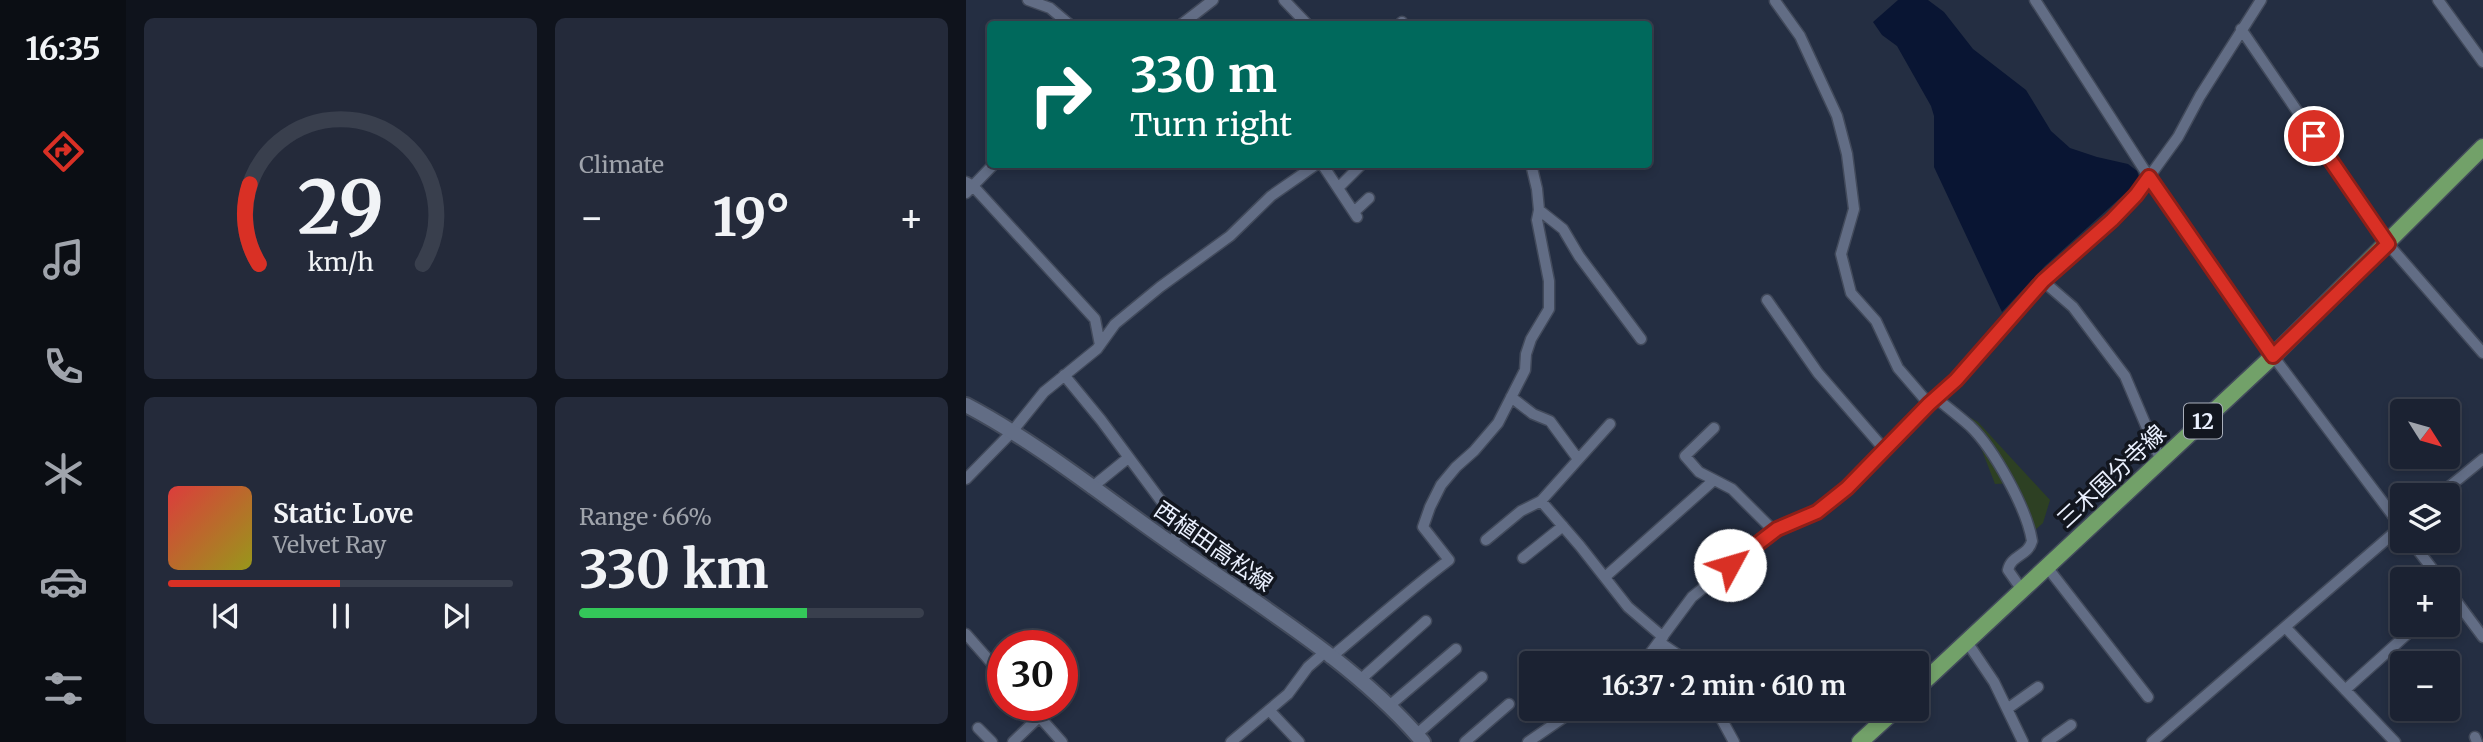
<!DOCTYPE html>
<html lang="en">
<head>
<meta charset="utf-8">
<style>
	body { margin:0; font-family:Merriweather,"Noto Sans JP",serif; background:#242a3a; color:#f1f3f6; height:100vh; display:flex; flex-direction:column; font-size:26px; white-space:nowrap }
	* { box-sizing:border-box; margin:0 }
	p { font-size:23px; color:#a0a4ac }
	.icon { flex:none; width:38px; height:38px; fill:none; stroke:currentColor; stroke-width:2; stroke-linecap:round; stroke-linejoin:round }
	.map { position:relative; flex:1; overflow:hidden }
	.drawer { display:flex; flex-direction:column; gap:18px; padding:18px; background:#0f131c; width:840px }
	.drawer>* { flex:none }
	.hud { position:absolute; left:21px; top:21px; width:665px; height:147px; border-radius:7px; box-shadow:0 4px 10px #0003,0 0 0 2px #393f4d; background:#00695c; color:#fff; overflow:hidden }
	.needle { width:46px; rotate:127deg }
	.buttons { position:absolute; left:1424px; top:399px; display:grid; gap:14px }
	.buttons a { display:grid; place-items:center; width:70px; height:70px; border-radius:7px; background:#1b2232; box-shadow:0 4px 10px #0003,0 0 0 2px #393f4d; font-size:35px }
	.speed { position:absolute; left:21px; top:630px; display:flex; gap:14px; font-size:35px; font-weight:700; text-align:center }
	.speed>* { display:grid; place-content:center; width:91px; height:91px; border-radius:50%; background:#1b2232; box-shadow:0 4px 10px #0003,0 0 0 2px #393f4d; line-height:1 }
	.speed .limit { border:10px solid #d22; background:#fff; color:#111 }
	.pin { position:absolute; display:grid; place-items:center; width:60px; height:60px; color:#fff; margin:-30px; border:4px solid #fff; border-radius:50%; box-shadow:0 2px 7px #0007 }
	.me { position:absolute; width:77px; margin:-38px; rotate:51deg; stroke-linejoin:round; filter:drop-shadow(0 0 5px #0008) }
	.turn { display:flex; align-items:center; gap:24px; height:147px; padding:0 28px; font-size:32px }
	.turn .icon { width:91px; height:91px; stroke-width:2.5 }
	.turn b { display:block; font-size:49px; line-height:60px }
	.big { font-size:52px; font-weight:700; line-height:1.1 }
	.drawer .tile { flex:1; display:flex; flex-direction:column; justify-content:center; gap:10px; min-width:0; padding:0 24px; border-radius:10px; background:#242a3a }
	.drawer .dial { align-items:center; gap:0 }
	.dial svg { height:182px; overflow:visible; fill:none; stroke:#393f4d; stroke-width:7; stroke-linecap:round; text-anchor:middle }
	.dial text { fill:#f1f3f6; stroke:none }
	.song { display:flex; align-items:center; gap:21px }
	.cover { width:84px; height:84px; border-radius:10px; background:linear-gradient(135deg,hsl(0 70% 55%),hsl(60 70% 35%)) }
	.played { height:7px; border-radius:4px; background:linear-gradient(90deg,#d93025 50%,#393f4d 50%) }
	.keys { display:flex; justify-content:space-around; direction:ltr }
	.heat { display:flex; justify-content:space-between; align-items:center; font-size:38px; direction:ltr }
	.charge { height:10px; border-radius:5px; background:linear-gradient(90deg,#34c759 66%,#393f4d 0) }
	.drawer .tiles { flex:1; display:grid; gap:18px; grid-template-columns:repeat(2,1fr) }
	.trip { position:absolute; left:553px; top:651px; width:410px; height:70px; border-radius:7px; background:#1b2232; box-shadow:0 4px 10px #0003,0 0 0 2px #393f4d; font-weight:700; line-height:70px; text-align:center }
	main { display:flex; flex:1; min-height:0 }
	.menu { display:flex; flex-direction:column; width:126px; justify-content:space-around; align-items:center; background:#0b0e14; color:#a0a4ac }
	.menu .icon { width:49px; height:49px }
	.menu .active { color:#d93025 }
	.menu b { font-size:32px; color:#f1f3f6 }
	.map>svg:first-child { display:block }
</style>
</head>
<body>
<main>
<nav class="menu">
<b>16:35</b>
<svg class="icon active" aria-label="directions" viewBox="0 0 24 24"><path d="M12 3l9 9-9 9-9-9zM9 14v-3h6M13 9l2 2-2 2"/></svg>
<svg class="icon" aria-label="music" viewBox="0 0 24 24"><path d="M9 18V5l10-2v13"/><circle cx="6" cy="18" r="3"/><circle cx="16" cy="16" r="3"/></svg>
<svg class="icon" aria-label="phone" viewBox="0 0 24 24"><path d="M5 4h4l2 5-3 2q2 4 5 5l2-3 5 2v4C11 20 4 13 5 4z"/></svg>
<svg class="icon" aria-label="climate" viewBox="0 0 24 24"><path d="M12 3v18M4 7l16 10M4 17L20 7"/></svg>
<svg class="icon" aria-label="car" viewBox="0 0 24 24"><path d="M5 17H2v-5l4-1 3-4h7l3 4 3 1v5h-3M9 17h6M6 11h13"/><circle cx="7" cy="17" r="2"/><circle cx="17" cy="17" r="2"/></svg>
<svg class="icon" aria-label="filters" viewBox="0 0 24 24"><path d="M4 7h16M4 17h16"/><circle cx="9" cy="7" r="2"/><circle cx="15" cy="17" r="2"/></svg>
</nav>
<section class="drawer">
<div class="tiles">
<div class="tile dial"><svg viewBox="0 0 100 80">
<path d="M14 69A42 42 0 1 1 86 69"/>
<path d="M14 69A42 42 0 0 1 10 34" stroke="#d93025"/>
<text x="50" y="56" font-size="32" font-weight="700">29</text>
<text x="50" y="72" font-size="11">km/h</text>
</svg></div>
<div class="tile"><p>Climate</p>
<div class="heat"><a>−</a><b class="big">19°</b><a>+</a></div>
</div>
<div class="tile">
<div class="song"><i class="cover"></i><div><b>Static Love</b><p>Velvet Ray</p></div></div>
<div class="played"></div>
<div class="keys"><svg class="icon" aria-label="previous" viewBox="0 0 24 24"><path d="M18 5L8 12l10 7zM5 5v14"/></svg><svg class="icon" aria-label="pause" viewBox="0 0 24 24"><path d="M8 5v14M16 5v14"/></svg><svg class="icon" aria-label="next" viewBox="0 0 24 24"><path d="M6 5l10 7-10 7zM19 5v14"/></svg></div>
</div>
<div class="tile"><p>Range · 66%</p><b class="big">330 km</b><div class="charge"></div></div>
</div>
</section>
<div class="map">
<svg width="1517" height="742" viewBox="0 0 1517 742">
	<rect width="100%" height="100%" fill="#242e42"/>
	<path fill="#2d4023" d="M984,406L1012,422L1084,500L1077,523L1068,531L1047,483L1029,484L1012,440L994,424Z"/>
	<path fill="#091533" d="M932,0H962L978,12L1007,49L1060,90L1085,131L1104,148L1131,157L1162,164L1171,171L1174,180L1079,266L1036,312L968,167V116L965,106L931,46L916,35L907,22Z"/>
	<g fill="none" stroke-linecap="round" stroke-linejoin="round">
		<g stroke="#424a5b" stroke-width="13">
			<path id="minor" d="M62,0L84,8L103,24
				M318,0L341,24
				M1069,0L1183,177L1307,356L1437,529
				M1472,0L1517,62
				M809,1L834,36L871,116L881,154L888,209L875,254L885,293L910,321L932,368L963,404
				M216,24L247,0
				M434,24L436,22
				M1275,29L1422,244L1517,353
				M356,164L391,217
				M0,182L7,186L129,319L134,345
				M372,188L396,164
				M0,193L28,164
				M573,210L597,229L613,256L675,339
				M388,212L403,198
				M1077,281L1107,307L1159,376L1195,461
				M801,300L852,373L918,449
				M98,375L135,420L213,525L207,545
				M545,397L567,414L584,421L612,459
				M970,398C981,407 993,416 1004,426C1028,449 1061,509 1066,541C1062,556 1045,555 1042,570L1056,590
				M748,428L719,456L733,472L766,489L808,531
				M0,479L45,433L78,392L131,349L149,324L194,287L264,236L305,196L351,164
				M125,488L162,458
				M1473,495L1517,459
				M575,501L614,546L662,607L697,637
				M520,540L555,511L575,501L644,424
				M1445,541L1474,579
				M557,558L597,526
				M1081,567L1182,697
				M639,577L748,480
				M1482,590L1517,637
				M1320,628L1429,742
				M0,634L37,676
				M693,642L724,663
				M1001,642L1028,682L1057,742
				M364,658C404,625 442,591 483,560L457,527L464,507L475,485L490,467L508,451L532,423L559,370L560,354L565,339L583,309V281L571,220L573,210L571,189L565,164
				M677,663L726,597L811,529L851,512L882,488L963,404L990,380L1030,332L1077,281L1146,220L1170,195L1212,137L1234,96L1295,0
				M394,680L460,621
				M1379,690L1449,627
				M63,705L96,742
				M423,706L490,649
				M750,709L768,742
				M1041,709L1072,687
				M303,710L333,742
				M12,728L26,742
				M451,734L516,677
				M1509,737L1511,742
				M47,742L73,717
				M265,742L322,694L342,667L358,653
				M499,742L543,704
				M562,742L610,709
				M1081,742L1105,725
				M1186,742L1437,525"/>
		</g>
		<g stroke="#424a5b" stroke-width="18">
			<path id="secondary" d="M0,405C72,443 137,496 203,542C289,603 389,662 457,742"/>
		</g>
		<g stroke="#424a5b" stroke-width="19">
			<path id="primary" d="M950,689L1307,356L1517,147
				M894,742L930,709"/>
		</g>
		<use href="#minor" stroke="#626d85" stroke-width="10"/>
		<use href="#secondary" stroke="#626d85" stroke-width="14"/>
		<use href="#primary" stroke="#72a169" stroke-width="16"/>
	</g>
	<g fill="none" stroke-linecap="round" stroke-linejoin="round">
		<g stroke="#8d1f18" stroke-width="18">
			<path id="route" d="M764,565L811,529L851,512L881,488L963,404L990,380L1077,281L1146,220L1170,195L1183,177L1307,356L1422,244L1348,136"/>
		</g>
		<use href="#route" stroke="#d93025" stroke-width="12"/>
	</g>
	<g text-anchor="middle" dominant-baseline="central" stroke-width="7" stroke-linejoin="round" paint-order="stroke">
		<rect fill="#12161f" stroke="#a9afbb" stroke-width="2" x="1218" y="403.5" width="38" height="35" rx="5"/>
		<g font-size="21" font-weight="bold" fill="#eaf0fe">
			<text x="1237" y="421">12</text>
		</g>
		<g font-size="23" fill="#eaf0fe" stroke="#12161f">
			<text transform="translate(1145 476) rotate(-43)">三木国分寺線</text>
			<text transform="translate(248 546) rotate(35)">西植田高松線</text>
		</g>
	</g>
</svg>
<div class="buttons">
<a><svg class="needle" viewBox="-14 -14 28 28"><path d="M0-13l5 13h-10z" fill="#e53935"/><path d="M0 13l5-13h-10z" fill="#a0a4ac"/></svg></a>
<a><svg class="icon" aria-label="layers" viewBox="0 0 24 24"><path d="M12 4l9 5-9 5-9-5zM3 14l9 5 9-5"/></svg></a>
<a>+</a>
<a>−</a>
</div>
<div class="speed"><div class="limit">30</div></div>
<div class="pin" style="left:1348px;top:136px;background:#d93025"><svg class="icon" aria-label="arrive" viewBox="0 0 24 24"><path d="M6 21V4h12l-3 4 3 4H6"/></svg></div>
<svg class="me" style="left:764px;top:565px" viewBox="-20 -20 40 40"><circle r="19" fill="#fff"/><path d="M0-13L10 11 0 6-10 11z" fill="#d93025"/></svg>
<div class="trip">16:37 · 2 min · 610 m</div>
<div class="hud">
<div class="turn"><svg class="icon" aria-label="right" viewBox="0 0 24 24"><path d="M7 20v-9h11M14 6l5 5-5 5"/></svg><div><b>330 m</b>Turn right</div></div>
</div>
</div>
</main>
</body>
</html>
